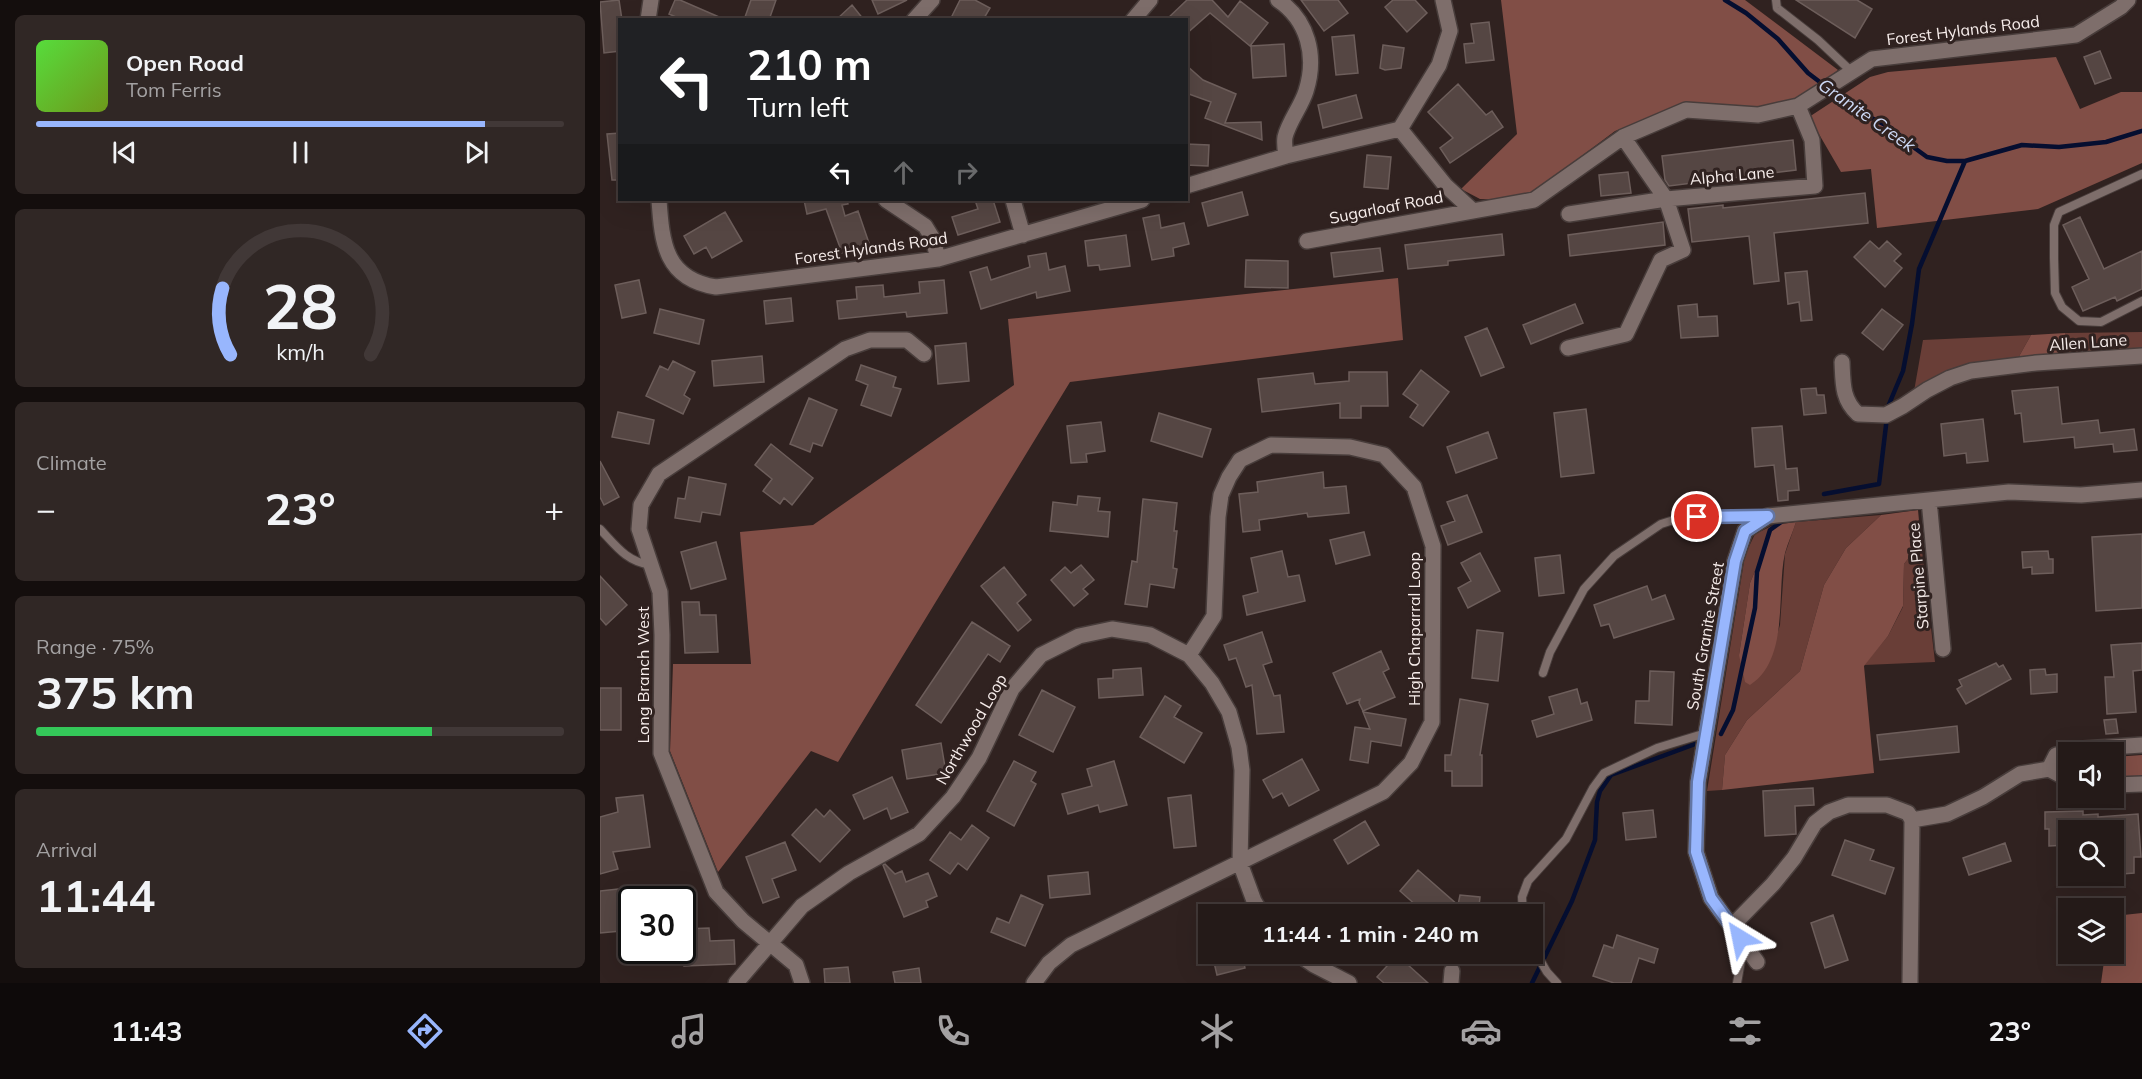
<!DOCTYPE html>
<html lang="en">
<head>
<meta charset="utf-8">
<style>
	body { margin:0; font-family:Mulish,sans-serif; background:#302725; color:#f1f3f6; height:100vh; display:flex; flex-direction:column; font-size:22px; white-space:nowrap }
	* { box-sizing:border-box; margin:0 }
	p { font-size:20px; color:#a3a1a2 }
	.icon { flex:none; width:33px; height:33px; fill:none; stroke:currentColor; stroke-width:2; stroke-linecap:round; stroke-linejoin:round }
	.map { position:relative; flex:1; overflow:hidden }
	.drawer { display:flex; flex-direction:column; gap:15px; padding:15px; background:#140e0d; width:600px }
	.drawer>* { flex:none }
	.hud { position:absolute; left:18px; top:18px; width:570px; height:183px; border-radius:0px; box-shadow:0 6px 24px #0002,0 0 0 2px #413837; background:#202124; color:#fff; overflow:hidden }
	.tools { position:absolute; left:1458px; top:742px; display:grid; gap:12px }
	.tools a { display:grid; place-items:center; width:66px; height:66px; border-radius:0px; background:#241a18; box-shadow:0 6px 24px #0002,0 0 0 2px #413837; font-size:30px }
	.speed { position:absolute; left:18px; top:886px; display:flex; gap:12px; font-size:30px; font-weight:700; text-align:center }
	.speed>* { display:grid; place-content:center; width:78px; height:78px; border-radius:50%; background:#241a18; box-shadow:0 6px 24px #0002,0 0 0 2px #413837; line-height:1 }
	.speed .limit { border:3px solid #111; border-radius:9px; background:#fff; color:#111 }
	.pin { position:absolute; display:grid; place-items:center; width:51px; height:51px; color:#fff; margin:-26px; border:3px solid #fff; border-radius:50%; box-shadow:0 2px 6px #0007 }
	.me { position:absolute; width:66px; margin:-33px; rotate:325deg; stroke-linejoin:round; filter:drop-shadow(0 0 4px #0008) }
	.turn { display:flex; align-items:center; gap:21px; height:126px; padding:0 30px; font-size:27px }
	.turn .icon { width:78px; height:78px; stroke-width:2.5 }
	.turn b { display:block; font-size:42px; line-height:51px }
	.lanes { display:flex; align-items:center; height:57px; padding:0 30px; background:#0003; justify-content:center; gap:30px; direction:ltr }
	.lanes .off { opacity:.35 }
	.big { font-size:45px; font-weight:700; line-height:1.1 }
	.drawer .tile { flex:1; display:flex; flex-direction:column; justify-content:center; gap:9px; min-width:0; padding:0 21px; border-radius:9px; background:#302725 }
	.drawer .dial { align-items:center; gap:0 }
	.dial svg { height:156px; overflow:visible; fill:none; stroke:#413837; stroke-width:7; stroke-linecap:round; text-anchor:middle }
	.dial text { fill:#f1f3f6; stroke:none }
	.song { display:flex; align-items:center; gap:18px }
	.cover { width:72px; height:72px; border-radius:9px; background:linear-gradient(135deg,hsl(110 70% 55%),hsl(80 70% 35%)) }
	.played { height:6px; border-radius:3px; background:linear-gradient(90deg,#98b6fd 85%,#413837 85%) }
	.keys { display:flex; justify-content:space-around; direction:ltr }
	.heat { display:flex; justify-content:space-between; align-items:center; font-size:33px; direction:ltr }
	.charge { height:9px; border-radius:4px; background:linear-gradient(90deg,#34c759 75%,#413837 0) }
	.trip { position:absolute; left:598px; top:904px; width:345px; height:60px; border-radius:0px; background:#241a18; box-shadow:0 6px 24px #0002,0 0 0 2px #413837; font-weight:700; line-height:60px; text-align:center }
	.dock { display:flex; height:96px; justify-content:space-around; align-items:center; background:#0e0a0a; color:#a3a1a2 }
	.dock .icon { width:42px; height:42px }
	.dock .selected { color:#98b6fd }
	.dock b { font-size:27px; color:#f1f3f6 }
	main { display:flex; flex:1; min-height:0 }
	.map>svg:first-child { display:block }
</style>
</head>
<body>
<main>
<section class="drawer">
<div class="tile">
<div class="song"><i class="cover"></i><div><b>Open Road</b><p>Tom Ferris</p></div></div>
<div class="played"></div>
<div class="keys"><svg class="icon" aria-label="previous" viewBox="0 0 24 24"><path d="M18 5L8 12l10 7zM5 5v14"/></svg><svg class="icon" aria-label="pause" viewBox="0 0 24 24"><path d="M8 5v14M16 5v14"/></svg><svg class="icon" aria-label="next" viewBox="0 0 24 24"><path d="M6 5l10 7-10 7zM19 5v14"/></svg></div>
</div>
<div class="tile dial"><svg viewBox="0 0 100 80">
<path d="M14 69A42 42 0 1 1 86 69"/>
<path d="M14 69A42 42 0 0 1 10 35" stroke="#98b6fd"/>
<text x="50" y="56" font-size="32" font-weight="700">28</text>
<text x="50" y="72" font-size="11">km/h</text>
</svg></div>
<div class="tile"><p>Climate</p>
<div class="heat"><a>−</a><b class="big">23°</b><a>+</a></div>
</div>
<div class="tile"><p>Range · 75%</p><b class="big">375 km</b><div class="charge"></div></div>
<div class="tile"><p>Arrival</p><b class="big">11:44</b></div>
</section>
<div class="map">
<svg width="1542" height="983" viewBox="0 0 1542 983">
	<rect width="100%" height="100%" fill="#302220"/>
	<path fill="#693e37" d="M1542,332V352L1470,357L1465,333Z
		M1431,335L1417,360L1313,397L1323,340Z
		M1281,515L1246,548L1224,585L1200,671L1147,720L1125,755L1122,790L1107,791L1145,555L1155,534L1174,525L1150,583L1139,655L1169,661L1180,625L1185,554L1196,522Z
		M1321,542L1335,662L1264,665L1288,636L1303,607L1304,564Z"/>
	<path fill="#814e46" d="M901,0H1145L1238,70L1199,101L1164,107L1087,106L1015,131L931,194L903,200L880,199L861,189L917,134Z
		M1456,57L1480,109L1521,92H1542V163L1438,209L1277,228L1271,169L1241,172L1209,117L1270,77L1288,72Z
		M798,278L803,340L470,382L238,762L211,751L118,872L70,751L73,664H151L140,532L213,525L414,385L408,319Z
		M1465,333L1470,357L1417,360L1431,335Z
		M1318,510L1321,542L1304,564L1303,606L1288,636L1264,666L1274,773L1122,790L1125,755L1147,720L1200,671L1224,585L1246,548L1281,515Z
		M1196,522C1193,532 1188,542 1185,553C1176,592 1190,659 1150,685L1145,682L1139,655L1150,583L1174,525Z
		M1542,755V778L1514,776V757Z
		M1542,913V983H1501L1505,954H1514V916Z"/>
	<g fill="none" stroke-linecap="round" stroke-linejoin="round">
		<path stroke="#050e30" stroke-width="4.5" d="M1125,0L1146,13L1178,39L1208,73L1258,111L1291,128L1316,149L1327,157L1347,161H1365L1422,145L1459,147L1506,142L1542,131
			M1287,409L1303,371L1312,324L1319,269L1365,161
			M1224,494L1279,484L1287,417
			M1121,734L1133,710L1155,608L1157,572L1170,530L1184,520
			M932,983L972,901L995,840L997,802L1000,791L1011,775L1098,743"/>
	</g>
	<path fill="#554643" stroke="#6d5e5b" stroke-width="1.5" d="M19,0L22,20H20L18,36L20,51L4,53L0,2Z
		M75,0H80L126,20H83L69,14Z
		M151,0H176L169,20H144Z
		M272,0H307L278,14Z
		M360,0H375L390,8L383,20H350Z
		M587,0H612L628,17L640,1L668,23L650,46L610,13L586,34V20H566Z
		M701,0H738L748,13L724,31Z
		M793,0H815L827,13L807,32L785,7Z
		M1196,0H1257L1272,9L1255,38Z
		M252,5L264,20H236Z
		M889,22L894,60L866,63L864,44L874,43L871,24Z
		M754,35L758,73L736,75L732,37Z
		M684,44L686,76L653,78L651,46Z
		M783,45L804,48L801,68L785,70L780,68Z
		M1500,51L1511,78L1495,84L1484,57Z
		M586,65L603,80L636,94L625,123L661,122L662,140L605,118L611,102L586,93Z
		M858,84L886,115L892,111L903,127L850,163L840,148L853,138L828,112Z
		M756,95L762,118L723,128L718,105Z
		M20,133V180H12L7,134Z
		M1193,140L1196,170L1069,186L1065,180L1062,156Z
		M586,144L609,145L608,166L586,165Z
		M767,155L791,157L788,189L764,187Z
		M1028,172L1031,193L1001,196L999,175Z
		M642,192L648,215L608,226L602,203Z
		M1265,193L1268,223L1174,233L1179,281L1154,284L1149,236L1092,242L1088,209L1123,205V208Z
		M204,200H247L248,204L242,205L245,216L258,211L269,243L242,253L226,209L207,214Z
		M375,200H393L400,222L358,235L352,217L378,209Z
		M125,212L142,241L112,258L106,247L94,254L84,236Z
		M559,215L561,228L584,223L589,244L573,248L574,256L552,260L543,218Z
		M1480,217L1504,269L1542,251V289L1517,301L1515,297L1483,311L1472,287L1489,279L1463,225Z
		M1063,222L1065,245L970,256L968,235Z
		M902,234L904,255L848,261V265L808,269L805,245Z
		M526,235L530,266L500,270L499,265L488,266L485,241Z
		M1270,241L1279,249L1287,241L1301,254L1294,261L1302,268L1285,287L1254,257Z
		M780,248L783,271L734,277L731,253Z
		M446,253L449,270L465,266L470,291L437,298L436,292L381,309L370,272L387,267L391,280L430,267L428,256Z
		M646,260L688,261V288L645,287Z
		M1207,271L1212,320L1201,321L1199,302L1188,304L1185,273Z
		M39,280L46,313L22,318L15,285Z
		M344,280L347,313L307,317L306,312L239,319L237,301L257,299L256,287L283,285L284,297L320,293L319,282Z
		M191,298L193,321L166,324L164,301Z
		M975,304L983,323L931,344L923,325Z
		M1097,304L1098,317L1117,316L1118,336L1081,338L1078,306Z
		M60,309L104,320L99,344L54,333Z
		M1282,309L1303,325L1283,350L1262,333Z
		M887,328L904,367L881,376L865,337Z
		M366,343L369,381L338,384L335,346Z
		M162,356L164,382L114,386L112,361Z
		M73,361L95,372L84,395L90,399L83,414L46,396L60,366L68,370Z
		M261,365L296,377L293,387L301,389L291,416L261,405L268,385L256,380Z
		M821,370L849,392L823,426L810,417L818,405L803,394Z
		M749,372H787L788,406H761V418H740V403L662,412L658,379L713,373L715,384L749,381Z
		M1458,387L1462,424L1498,420L1500,433L1534,429L1537,450L1514,452L1513,444L1475,448L1474,437L1424,442L1421,413L1415,414L1412,391Z
		M1216,388L1217,395H1224L1226,413L1204,415L1201,389Z
		M209,398L237,410L222,446L213,443L210,452L190,444Z
		M986,409L994,473L961,477L954,413Z
		M18,412L54,420L49,444L12,437Z
		M559,413L611,429L602,457L551,441Z
		M1383,419L1388,461L1367,463L1366,453L1344,456L1341,424Z
		M501,422L505,451L486,454L487,462L471,463L467,426Z
		M1182,426L1186,469L1197,468L1199,490L1188,491V500L1178,501L1174,465L1155,467L1152,428Z
		M888,432L897,458L856,473L847,447Z
		M171,444L213,478L192,505L184,498L180,504L163,491L172,479L155,465Z
		M0,461L19,497L4,505L0,497Z
		M723,472L724,488L746,486L749,513L708,517L707,513L659,520L660,530L643,532L639,494L658,492L657,482Z
		M89,477L126,484L120,515L102,512L100,522L75,518L78,498L85,499Z
		M867,495L882,532L848,545L841,526L855,521L847,502Z
		M478,496L500,498L498,511L510,512L508,537L450,531L453,502L477,505Z
		M543,499L577,503L574,531H577L573,568L577,569L574,588L550,584L547,607L525,604L532,561L537,562Z
		M764,532L770,555L736,564L730,540Z
		M1542,534V608L1496,611L1492,537Z
		M116,542L126,579L91,589L81,552Z
		M682,551L688,577L699,575L705,601L647,615L643,596L658,592L651,558Z
		M1448,551L1449,559H1453V573L1432,574V567L1423,568L1422,552Z
		M880,553L900,591L868,608L858,588L871,581L861,563Z
		M960,555L964,593L939,596L935,558Z
		M481,565L494,580L483,589L488,594L474,606L451,580L465,567L471,573Z
		M404,567L426,595L417,603L431,620L418,631L381,586Z
		M0,576L27,605L6,625L0,618Z
		M1047,586L1052,600L1065,595L1074,619L1014,638L1009,624L1001,626L994,605Z
		M82,602H99L100,615H116L118,652L85,653Z
		M372,622L410,646L400,662L388,654L341,723L316,705Z
		M877,630L903,633L898,681L872,678Z
		M662,632L672,662L663,665L674,696L680,695L684,732L657,734L652,685L646,687L636,658L629,660L624,645Z
		M1542,643V670L1533,671L1536,712L1507,714L1505,677H1514L1511,645Z
		M781,651L789,669L783,672L795,697L763,711L759,703L760,699L747,704L733,673Z
		M1396,663L1399,667L1403,665L1411,679L1366,704L1357,689L1362,686L1359,680Z
		M541,668L543,695L499,698L498,679L513,678V670Z
		M1445,669L1446,675L1457,674V692L1431,694L1430,670Z
		M1050,671L1074,672L1072,725L1035,723L1036,701H1049Z
		M0,688H21V730H0Z
		M977,689L981,704L987,702L992,720L937,737L932,721L954,714L949,697Z
		M442,690L475,707L453,752L419,735Z
		M565,696L581,706L574,717L602,733L584,763L540,737Z
		M860,699L888,704L880,755H882V786H852V771H845V755H851Z
		M763,712L806,719L801,746L771,741L768,763L750,760L755,727L770,729Z
		M1516,719L1518,733L1506,734L1504,720Z
		M1357,726L1359,752L1280,760L1277,735Z
		M341,743L346,773L307,779L302,750Z
		M702,759L719,790L689,806L682,793L673,798L663,780Z
		M414,761L436,772L431,781L436,784L414,826L387,811Z
		M514,761L527,805L500,812L498,805L468,814L462,794L492,786L487,769Z
		M292,777L308,812L291,819L287,808L264,819L253,795Z
		M1213,788L1214,805L1195,806L1196,834L1165,836L1163,791Z
		M43,795L50,847L13,852L18,869L0,874V817L18,812L16,798Z
		M591,795L596,846L574,848L568,798Z
		M216,809L224,817L230,810L250,830L220,862L192,835Z
		M1053,810L1056,837L1026,840L1023,813Z
		M1483,811V815L1498,814V817L1538,814L1541,857H1534V873L1522,874L1519,831H1468V845L1449,846V829H1445V812Z
		M765,821L779,845L748,864L734,840Z
		M372,825L389,838L367,870L358,863L350,874L330,860L350,832L361,840Z
		M1245,840L1274,850L1270,860L1294,868L1285,894L1232,875Z
		M185,842L196,870L172,879L179,897L163,903L146,857Z
		M1405,843L1411,861L1369,875L1363,858Z
		M285,864L295,874L302,871L306,882L328,873L337,896L326,901L328,907L304,917L283,865Z
		M818,870L858,905L860,895L880,897L878,915H827L800,891Z
		M488,872L490,894L450,898L448,876Z
		M27,888L31,930L0,933V891Z
		M421,895L443,905L425,946L391,932L397,918L409,923Z
		M1233,915L1248,960L1225,968L1211,923Z
		M109,928L110,941L134,940L135,964L84,966L83,929Z
		M1017,935L1058,949L1054,963L1039,958L1031,983H1014L993,976L1004,945L1013,948Z
		M612,954H642L645,968L617,975Z
		M797,955L828,983H784L777,977Z
		M248,967L250,983H225L224,969Z
		M319,968L321,983H295L293,972Z"/>
	<g fill="none" stroke-linecap="round" stroke-linejoin="round">
		<g stroke="#483d3b" stroke-width="10">
			<path id="lane" d="M1176,0L1177,8L1218,40L1252,72
				M1542,174L1459,212L1454,225V258L1455,293L1462,307L1479,321L1501,322L1542,301
				M0,529C16,546 27,562 51,565
				M943,673L950,652L984,589L1014,556L1061,524L1080,518L1163,516
				M923,915L922,897L928,881L966,839L993,788L1004,773L1057,748L1106,733
				M933,948L947,972L957,983
				M1137,983L1141,961L1148,949"/>
		</g>
		<g stroke="#483d3b" stroke-width="18">
			<path id="street" d="M678,0C708,20 717,56 706,91C701,107 689,121 685,137C684,143 685,150 686,156
				M843,0L850,31L839,65L800,129L845,185L872,210
				M48,20L51,0
				M314,20L332,0
				M533,20L550,0
				M586,186L686,156L800,129
				M59,200C62,243 65,279 116,287L338,259L542,200
				M286,200L325,226L333,239L338,259
				M413,200L423,235
				M969,214L1066,199L1215,186L1212,140L1198,106
				M707,241L934,200L1023,137L1086,110L1158,115L1198,106L1272,59L1476,35L1521,7L1528,0
				M968,348L1026,334L1061,260L1083,250L1066,199L1023,137
				M1242,362C1243,383 1242,400 1258,414L1286,415L1303,406L1327,390L1350,378L1371,371L1436,363L1542,356
				M1329,500L1343,649
				M1468,779L1449,769L1456,755L1483,749L1542,745
				M1514,785L1542,784
				M1312,820L1347,814L1383,797L1420,774L1449,769
				M1132,926L1173,884L1194,858L1215,823L1229,812L1248,805H1287L1308,813L1312,820L1310,983
				M698,954L714,965L749,983
				M1157,962L1111,898L1096,852L1098,782L1135,561L1145,531L1168,516L1409,492L1481,495L1542,490
				M136,983L202,906L249,873L319,834L353,797L379,758L412,689L441,655L479,636L512,629L550,635L589,655L612,683L629,712L639,747L642,770L640,863L654,901L662,915
				M202,983L196,965L143,921L116,892L61,753L62,635L60,592L39,529L41,505L59,474L245,349L270,340H307L324,354
				M434,983L449,963L471,945L783,792L811,763L832,722L833,546L814,487L784,455L750,447L671,445L640,460L629,477L621,495L618,517L614,616L589,655
				M851,983L852,971"/>
		</g>
		<use href="#lane" stroke="#7e6e6b" stroke-width="8"/>
		<use href="#street" stroke="#7e6e6b" stroke-width="15"/>
	</g>
	<g fill="none" stroke-linecap="round" stroke-linejoin="round">
		<g stroke="#6376a4" stroke-width="15">
			<path id="route" d="M1097,517L1168,516L1145,531L1135,561L1098,782L1096,852L1111,898L1140,938"/>
		</g>
		<use href="#route" stroke="#98b6fd" stroke-width="10"/>
	</g>
	<g text-anchor="middle" dominant-baseline="central" stroke-width="6" stroke-linejoin="round" paint-order="stroke">
		<g font-size="16" fill="#f7edeb" stroke="#302220">
			<text transform="translate(1363 30) rotate(-7)">Forest Hylands Road</text>
			<text transform="translate(1132 175) rotate(-5)">Alpha Lane</text>
			<text transform="translate(786 207) rotate(-11)">Sugarloaf Road</text>
			<text transform="translate(271 248) rotate(-8)">Forest Hylands Road</text>
			<text transform="translate(1488 342) rotate(-4)">Allen Lane</text>
			<text transform="translate(1318 576) rotate(-95)">Starpine Place</text>
			<text transform="translate(814 629) rotate(-90)">High Chaparral Loop</text>
			<text transform="translate(1105 636) rotate(-80)">South Granite Street</text>
			<text transform="translate(43 675) rotate(-90)">Long Branch West</text>
			<text transform="translate(371 729) rotate(-60)">Northwood Loop</text>
		</g>
		<g font-size="18" font-style="italic" fill="#ccd8f4" stroke="#302220">
			<text transform="translate(1267 115) rotate(35)">Granite Creek</text>
		</g>
	</g>
</svg>
<div class="tools">
<a><svg class="icon" aria-label="sound" viewBox="0 0 24 24"><path d="M4 9h4l5-4v14l-5-4H4zM17 9q2 3 0 6"/></svg></a>
<a><svg class="icon" aria-label="search" viewBox="0 0 24 24"><circle cx="10" cy="10" r="6"/><path d="M15 15l6 6"/></svg></a>
<a><svg class="icon" aria-label="layers" viewBox="0 0 24 24"><path d="M12 4l9 5-9 5-9-5zM3 14l9 5 9-5"/></svg></a>
</div>
<div class="speed"><div class="limit">30</div></div>
<div class="pin" style="left:1097px;top:517px;background:#d93025"><svg class="icon" aria-label="arrive" viewBox="0 0 24 24"><path d="M6 21V4h12l-3 4 3 4H6"/></svg></div>
<svg class="me" style="left:1140px;top:938px" viewBox="-20 -20 40 40"><path d="M0-17L14 15 0 8-14 15z" fill="#98b6fd" stroke="#fff" stroke-width="4"/></svg>
<div class="trip">11:44 · 1 min · 240 m</div>
<div class="hud">
<div class="turn"><svg class="icon" aria-label="left" viewBox="0 0 24 24"><path d="M17 20v-9H6M10 6l-5 5 5 5"/></svg><div><b>210 m</b>Turn left</div></div>
<div class="lanes"><svg class="icon" aria-label="left" viewBox="0 0 24 24"><path d="M17 20v-9H6M10 6l-5 5 5 5"/></svg><svg class="icon off" aria-label="ahead" viewBox="0 0 24 24"><path d="M12 20V5M6 11l6-6 6 6"/></svg><svg class="icon off" aria-label="right" viewBox="0 0 24 24"><path d="M7 20v-9h11M14 6l5 5-5 5"/></svg></div>
</div>
</div>
</main>
<nav class="dock">
<b>11:43</b>
<svg class="icon selected" aria-label="directions" viewBox="0 0 24 24"><path d="M12 3l9 9-9 9-9-9zM9 14v-3h6M13 9l2 2-2 2"/></svg>
<svg class="icon" aria-label="music" viewBox="0 0 24 24"><path d="M9 18V5l10-2v13"/><circle cx="6" cy="18" r="3"/><circle cx="16" cy="16" r="3"/></svg>
<svg class="icon" aria-label="phone" viewBox="0 0 24 24"><path d="M5 4h4l2 5-3 2q2 4 5 5l2-3 5 2v4C11 20 4 13 5 4z"/></svg>
<svg class="icon" aria-label="climate" viewBox="0 0 24 24"><path d="M12 3v18M4 7l16 10M4 17L20 7"/></svg>
<svg class="icon" aria-label="car" viewBox="0 0 24 24"><path d="M5 17H2v-5l4-1 3-4h7l3 4 3 1v5h-3M9 17h6M6 11h13"/><circle cx="7" cy="17" r="2"/><circle cx="17" cy="17" r="2"/></svg>
<svg class="icon" aria-label="filters" viewBox="0 0 24 24"><path d="M4 7h16M4 17h16"/><circle cx="9" cy="7" r="2"/><circle cx="15" cy="17" r="2"/></svg>
<b>23°</b>
</nav>
</body>
</html>
